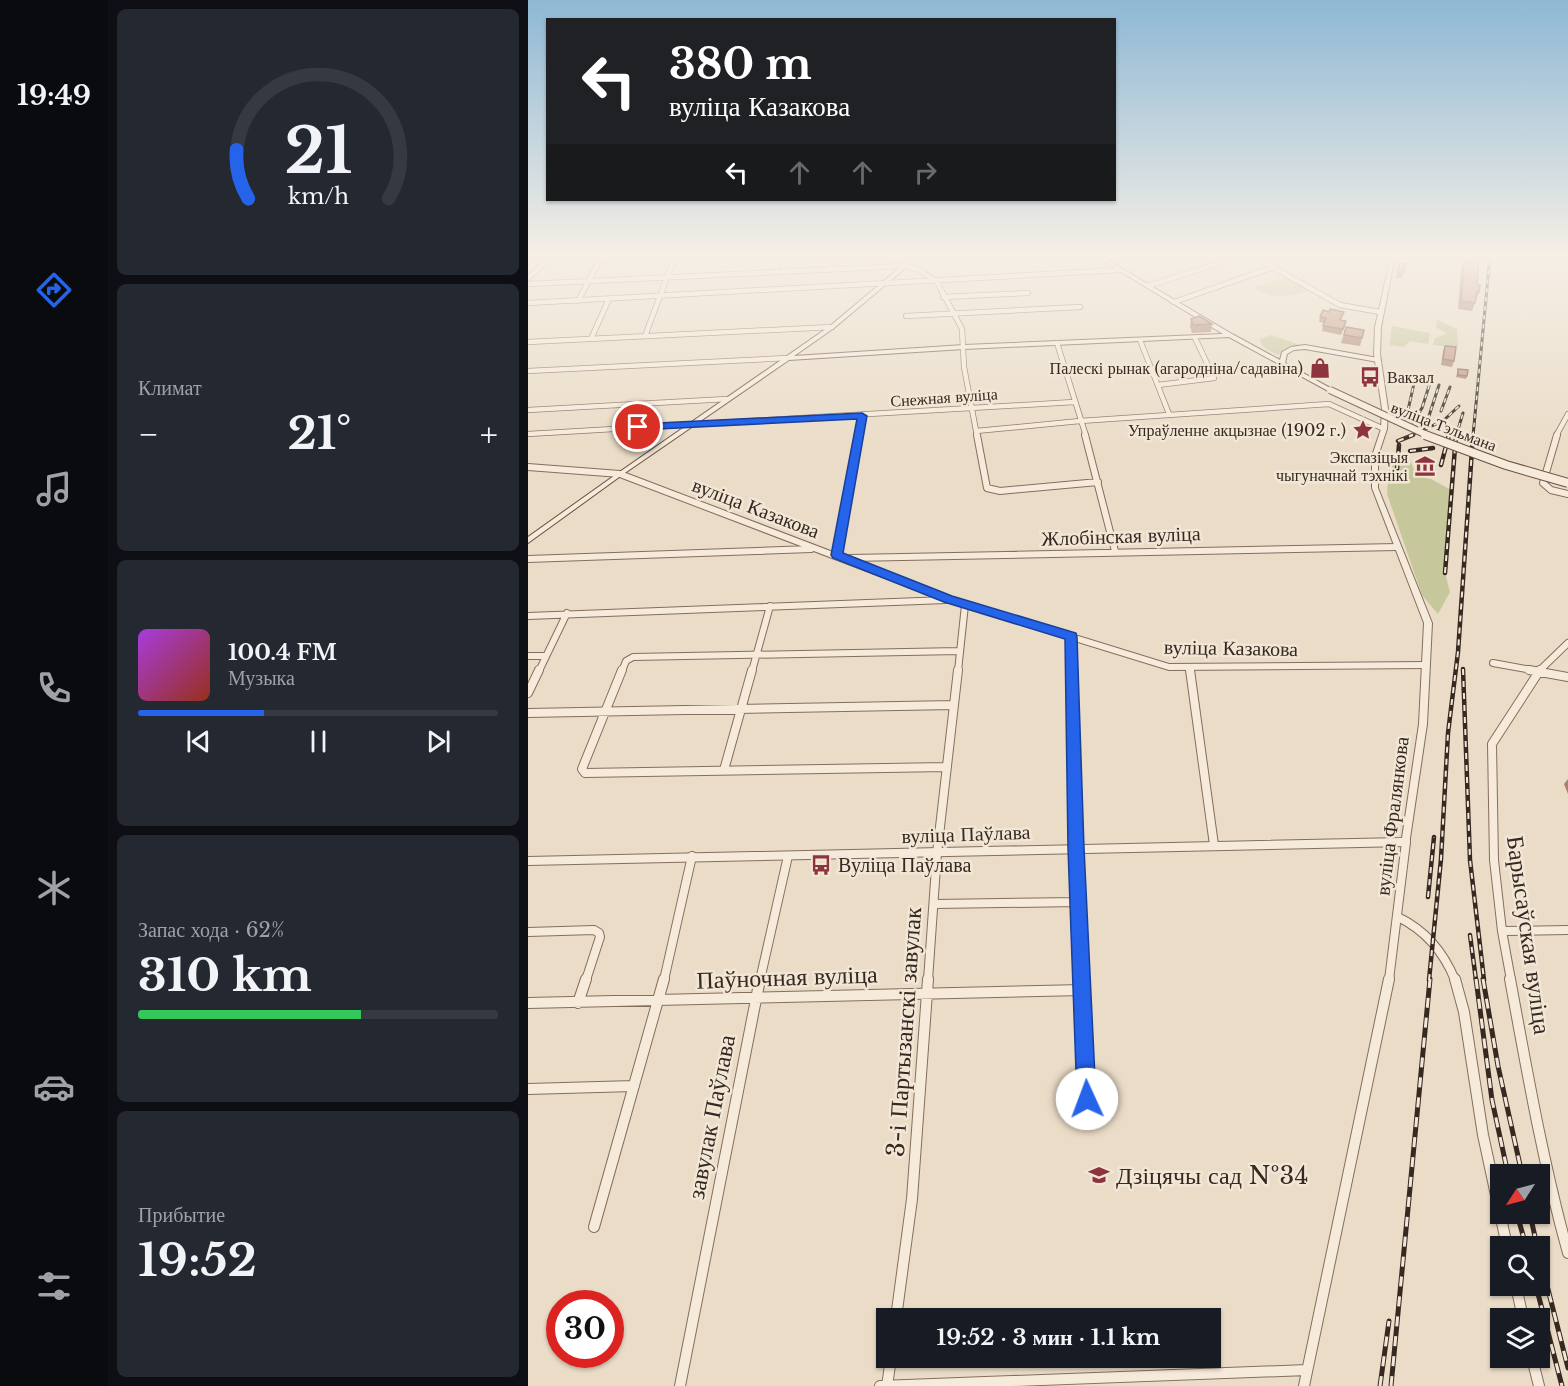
<!DOCTYPE html>
<html lang="ru">
<head>
<meta charset="utf-8">
<style>
	body { margin:0; font-family:"Libre Baskerville",serif; background:#242831; color:#f1f3f6; height:100vh; display:flex; flex-direction:column; font-size:22px; white-space:nowrap }
	* { box-sizing:border-box; margin:0 }
	p { font-size:20px; color:#9ea1a6 }
	.icon { flex:none; width:33px; height:33px; fill:none; stroke:currentColor; stroke-width:2; stroke-linecap:round; stroke-linejoin:round }
	.map { position:relative; flex:1; overflow:hidden }
	.side { display:flex; flex-direction:column; gap:9px; padding:9px; background:#0d0f14; width:420px }
	.side>* { flex:none }
	.banner { position:absolute; left:18px; top:18px; width:570px; height:183px; border-radius:0px; box-shadow:0 2px 4px #0004; background:#202124; color:#fff; overflow:hidden }
	.needle { width:39px; rotate:234deg }
	.controls { position:absolute; left:962px; top:1164px; display:grid; gap:12px }
	.controls a { display:grid; place-items:center; width:60px; height:60px; border-radius:0px; background:#171b24; box-shadow:0 2px 4px #0004; font-size:30px }
	.speed { position:absolute; left:18px; top:1290px; display:flex; gap:12px; font-size:30px; font-weight:700; text-align:center }
	.speed>* { display:grid; place-content:center; width:78px; height:78px; border-radius:50%; background:#171b24; box-shadow:0 2px 4px #0004; line-height:1 }
	.speed .limit { border:9px solid #d22; background:#fff; color:#111 }
	.pin { position:absolute; display:grid; place-items:center; width:51px; height:51px; color:#fff; margin:-26px; border:3px solid #fff; border-radius:50%; box-shadow:0 2px 6px #0007 }
	.me { position:absolute; width:66px; margin:-33px; rotate:358deg; stroke-linejoin:round; filter:drop-shadow(0 0 4px #0008) }
	.turn { display:flex; align-items:center; gap:21px; height:126px; padding:0 24px; font-size:27px }
	.turn .icon { width:78px; height:78px; stroke-width:2.5 }
	.turn b { display:block; font-size:42px; line-height:51px }
	.lanes { display:flex; align-items:center; height:57px; padding:0 24px; background:#0003; justify-content:center; gap:30px; direction:ltr }
	.lanes .off { opacity:.35 }
	.big { font-size:45px; font-weight:700; line-height:1.1 }
	.side .card { flex:1; display:flex; flex-direction:column; justify-content:center; gap:9px; min-width:0; padding:0 21px; border-radius:9px; background:#242831 }
	.side .dial { align-items:center; gap:0 }
	.dial svg { height:156px; overflow:visible; fill:none; stroke:#363941; stroke-width:7; stroke-linecap:round; text-anchor:middle }
	.dial text { fill:#f1f3f6; stroke:none }
	.song { display:flex; align-items:center; gap:18px }
	.cover { width:72px; height:72px; border-radius:9px; background:linear-gradient(135deg,hsl(280 70% 55%),hsl(10 70% 35%)) }
	.played { height:6px; border-radius:3px; background:linear-gradient(90deg,#2563eb 35%,#363941 35%) }
	.keys { display:flex; justify-content:space-around; direction:ltr }
	.heat { display:flex; justify-content:space-between; align-items:center; font-size:33px; direction:ltr }
	.charge { height:9px; border-radius:4px; background:linear-gradient(90deg,#34c759 62%,#363941 0) }
	.trip { position:absolute; left:348px; top:1308px; width:345px; height:60px; border-radius:0px; background:#171b24; box-shadow:0 2px 4px #0004; font-weight:700; line-height:60px; text-align:center }
	main { display:flex; flex:1; min-height:0 }
	.dock { display:flex; flex-direction:column; width:108px; justify-content:space-around; align-items:center; background:#090b0e; color:#9ea1a6 }
	.dock .icon { width:42px; height:42px }
	.dock .selected { color:#2563eb }
	.dock b { font-size:27px; color:#f1f3f6 }
	.map>svg:first-child { display:block }
</style>
</head>
<body>
<main>
<nav class="dock">
<b>19:49</b>
<svg class="icon selected" aria-label="directions" viewBox="0 0 24 24"><path d="M12 3l9 9-9 9-9-9zM9 14v-3h6M13 9l2 2-2 2"/></svg>
<svg class="icon" aria-label="music" viewBox="0 0 24 24"><path d="M9 18V5l10-2v13"/><circle cx="6" cy="18" r="3"/><circle cx="16" cy="16" r="3"/></svg>
<svg class="icon" aria-label="phone" viewBox="0 0 24 24"><path d="M5 4h4l2 5-3 2q2 4 5 5l2-3 5 2v4C11 20 4 13 5 4z"/></svg>
<svg class="icon" aria-label="climate" viewBox="0 0 24 24"><path d="M12 3v18M4 7l16 10M4 17L20 7"/></svg>
<svg class="icon" aria-label="car" viewBox="0 0 24 24"><path d="M5 17H2v-5l4-1 3-4h7l3 4 3 1v5h-3M9 17h6M6 11h13"/><circle cx="7" cy="17" r="2"/><circle cx="17" cy="17" r="2"/></svg>
<svg class="icon" aria-label="filters" viewBox="0 0 24 24"><path d="M4 7h16M4 17h16"/><circle cx="9" cy="7" r="2"/><circle cx="15" cy="17" r="2"/></svg>
</nav>
<section class="side">
<div class="card dial"><svg viewBox="0 0 100 80">
<path d="M14 69A42 42 0 1 1 86 69"/>
<path d="M14 69A42 42 0 0 1 8 44" stroke="#2563eb"/>
<text x="50" y="56" font-size="32" font-weight="700">21</text>
<text x="50" y="72" font-size="11">km/h</text>
</svg></div>
<div class="card"><p>Климат</p>
<div class="heat"><a>−</a><b class="big">21°</b><a>+</a></div>
</div>
<div class="card">
<div class="song"><i class="cover"></i><div><b>100.4 FM</b><p>Музыка</p></div></div>
<div class="played"></div>
<div class="keys"><svg class="icon" aria-label="previous" viewBox="0 0 24 24"><path d="M18 5L8 12l10 7zM5 5v14"/></svg><svg class="icon" aria-label="pause" viewBox="0 0 24 24"><path d="M8 5v14M16 5v14"/></svg><svg class="icon" aria-label="next" viewBox="0 0 24 24"><path d="M6 5l10 7-10 7zM19 5v14"/></svg></div>
</div>
<div class="card"><p>Запас хода · 62%</p><b class="big">310 km</b><div class="charge"></div></div>
<div class="card"><p>Прибытие</p><b class="big">19:52</b></div>
</section>
<div class="map">
<svg width="1040" height="1386" viewBox="0 0 1040 1386">
	<rect width="100%" height="100%" fill="#eadcc7"/>
	<path fill="#c7c79c" d="M759,277L782,290C761,297 746,300 725,288Z
		M909,320L929,329L930,347L905,345L907,338L918,334L915,331L908,328Z
		M864,326L902,333L900,344L882,341L876,347L862,345Z
		M743,335L772,345L757,349L750,355C742,351 733,348 732,339Z
		M862,458L883,462L888,476L903,479L923,490L917,573L922,592L910,614L894,595L859,494Z"/>
	<g fill="none" stroke-linecap="round" stroke-linejoin="round">
		<g stroke="#846e5e" stroke-width="6">
			<path id="minor-far3" d="M725,256L812,305L852,312
				M303,269L304,256
				M255,271L257,256
				M0,278L24,256
				M0,284L376,266L390,269L409,282L434,329L436,367L449,436
				M620,286L712,256
				M415,297L500,293
				M50,301L72,259L108,256
				M646,302L746,267
				M0,303L592,270
				M378,316L552,307
				M117,336L147,256
				M63,339L81,299
				M612,340L641,414
				M0,342L304,327
				M529,343L558,436
				M0,371L260,358
				M630,385L686,378L667,338
				M0,410L199,399
				M448,431L552,421L801,404L856,429
				M0,434L546,402
				M330,436L334,416
				M1028,436L1040,414"/>
		</g>
		<g stroke="#846e5e" stroke-width="8">
			<path id="minor-far2" d="M449,435L459,488L472,491L570,482
				M557,435L587,551
				M1029,435L1015,483L1023,490L1040,494
				M0,467L92,474L420,599L641,667L898,665
				M309,555L331,435
				M323,558L869,547
				M0,559L283,549
				M0,616L418,600
				M543,637L544,671
				M0,656H17
				M965,663L1009,671
				M662,667L663,671
				M11,671L39,613
				M94,671L98,661L105,657L431,651
				M224,671L242,606
				M430,671L437,605
				M1011,671L1040,643"/>
		</g>
		<g stroke="#846e5e" stroke-width="10">
			<path id="minor-far1" d="M94,670L54,769L57,773L419,767
				M544,670L554,980
				M662,670L686,845
				M1001,670L1040,677
				M0,693L11,670
				M0,713L425,705
				M196,770L224,670
				M407,904L551,902
				M870,917C897,930 916,953 927,980
				M974,931L1040,930
				M0,932L66,930L71,933L72,937L58,980
				M136,980L164,856
				M232,980L260,856
				M400,980L409,853L430,670
				M861,980L878,842
				M983,980L974,931L966,860L964,744L1012,670"/>
		</g>
		<g stroke="#846e5e" stroke-width="12">
			<path id="minor" d="M554,979L559,1099
				M927,979L936,1012L955,1135L979,1246
				M982,979C999,1071 1015,1163 1040,1253
				M0,1003L555,990
				M50,1003L58,979
				M0,1089L106,1086
				M66,1227L136,979
				M988,1286L995,1318
				M368,1318L384,1199L400,979
				M1004,1358L1011,1386
				M152,1386L232,979
				M352,1386L779,1370
				M359,1386L363,1358
				M776,1386L861,979"/>
		</g>
		<g stroke="#846e5e" stroke-width="2">
			<path id="tertiary" d="M863,256H867L853,327L852,354L860,409L859,429L850,456V488L904,623L899,724L881,845L878,846L0,865V857L874,838L891,724L896,623L844,488V456L853,429L854,409L846,354L847,327Z"/>
		</g>
		<g stroke="#665041" stroke-width="2">
			<path id="secondary" d="M375,256H380L381,261L374,271L306,328L266,356L436,345L695,334L567,256H573L704,334L752,360L754,352L763,347L777,345L850,358L853,360L850,362L777,349L766,350L759,354L757,363L804,389L805,390L802,392L701,337L436,349L261,360L94,475L0,543V537L90,473L302,326L370,269L375,261Z"/>
		</g>
		<use href="#minor-far3" stroke="#f6eada" stroke-width="4.5"/>
		<use href="#minor-far2" stroke="#f6eada" stroke-width="6"/>
		<use href="#minor-far1" stroke="#f6eada" stroke-width="8"/>
		<use href="#minor" stroke="#f6eada" stroke-width="10"/>
		<use href="#tertiary" fill="#f6eada" fill-rule="evenodd"/>
		<use href="#secondary" fill="#f6eada" fill-rule="evenodd"/>
		<g stroke="#362921" stroke-width="3">
			<path id="rail-far2" d="M913,411L922,387
				M878,419L887,379
				M900,419L911,385
				M885,422L894,408L902,383
				M881,436L915,421L931,406
				M920,436L922,430
				M928,436L935,413
				M945,436L962,256"/>
		</g>
		<g stroke="#362921" stroke-width="4.5">
			<path id="rail-far1" d="M870,441L885,435
				M882,451L905,448
				M913,465L921,435
				M869,469L871,445
				M917,573L928,435
				M935,669L942,860L956,980
				M900,897L906,837
				M942,935L948,980
				M901,980L913,859L920,733L930,652L945,435"/>
		</g>
		<g stroke="#362921" stroke-width="5">
			<path id="rail" d="M948,979L964,1100L980,1174
				M955,979L970,1066L994,1174
				M989,1214L998,1246
				M1002,1214L1009,1246
				M1011,1254L1040,1368
				M1008,1286L1034,1386
				M852,1386L861,1321
				M863,1386L902,979"/>
		</g>
		<use href="#rail-far2" stroke="#f2e7d6" stroke-width="1.5" stroke-dasharray="4.5" stroke-linecap="butt"/>
		<use href="#rail-far1" stroke="#f2e7d6" stroke-width="2" stroke-dasharray="6" stroke-linecap="butt"/>
		<use href="#rail" stroke="#f2e7d6" stroke-width="3" stroke-dasharray="10" stroke-linecap="butt"/>
		<g stroke="#665041" stroke-width="8" stroke-linecap="butt">
			<path id="secondary-bridge-far1" d="M802,390L901,436"/>
		</g>
		<g stroke="#665041" stroke-width="10" stroke-linecap="butt">
			<path id="secondary-bridge" d="M897,435L978,465L1040,483"/>
		</g>
		<use href="#secondary-bridge-far1" stroke="#f6eada" stroke-width="6"/>
		<use href="#secondary-bridge" stroke="#f6eada" stroke-width="8"/>
	</g>
	<path fill="#a9816f" d="M944,258L951,292L944,311L930,309L933,269L936,261L943,262Z
		M872,263L878,264L874,278H868Z
		M801,312L813,320L817,326L813,335L794,331L796,323L791,322L792,317Z
		M663,319L684,324L683,332L664,333L662,327Z
		M818,327L836,330L832,346L813,343Z
		M917,346L926,361L924,367L913,365L915,351Z
		M930,369L939,376L938,379L928,377Z
		M1040,779V794L1036,784Z"/>
	<path fill="#c49681" stroke="#89695a" stroke-width="1.5" d="M944,258L951,259L949,284L952,285L951,292L949,291L947,303L933,301L936,261L943,262Z
		M872,263L878,264L875,273L869,272Z
		M802,309L816,312L812,320L818,321L815,329L795,326L798,318L792,317L795,310L801,312Z
		M671,316L684,324L665,325L663,319Z
		M818,327L836,330L834,338L816,335Z
		M917,346L928,347L926,361L915,359Z
		M930,369L940,370L939,376L930,375Z"/>
	<linearGradient id="sky" x2="0" y2="1"><stop stop-color="#8eb8d4"/><stop offset="0.57" stop-color="#f6efe6"/><stop offset="1" stop-color="#f6efe6" stop-opacity="0"/></linearGradient>
	<rect width="1040" height="450" fill="url(#sky)"/>
	<path fill="#2563eb" stroke="#184099" stroke-width="1.5" d="M334,413L339,416L315,553L424,596L548,633L549,637L556,848L568,1099L566,1106L559,1109L552,1106L549,1099L540,848L537,639L416,602L305,558L303,555L329,419L110,430L105,427L110,424Z"/>
	<defs>
		<g id="shop-bare" transform="scale(1.62)"><path d="M-5-2.5h2.3a2.7 3.5 0 0 1 5.4 0H5L5.5 6h-11ZM-1.5-2.5h3a1.5 2.3 0 0 0-3 0Z" fill="#8d343e" stroke="#f2e7d6" stroke-width="2.5" paint-order="stroke"/></g>
		<g id="bus-bare" transform="scale(1.62)"><path d="M-5-6H5V4H4V6H2V4H-2V6H-4V4H-5ZM-3.5-4V0h7V-4ZM-3.5 1.2v1.5H-2V1.2ZM2 1.2v1.5H3.5V1.2Z" fill="#8d343e" stroke="#f2e7d6" stroke-width="2.5" paint-order="stroke"/></g>
		<g id="sight-bare" transform="scale(1.62)"><path d="M0-6L1.8-2.2L6-1.7L2.9 1.2L3.7 5.4L0 3.3L-3.7 5.4L-2.9 1.2L-6-1.7L-1.8-2.2Z" fill="#8d343e" stroke="#f2e7d6" stroke-width="2.5" paint-order="stroke"/></g>
		<g id="museum-bare" transform="scale(1.62)"><path d="M0-6L6-3V-2H-6V-3ZM-5-1h2V3h-2ZM-1-1h2V3h-2ZM3-1h2V3H3ZM-6 4H6V6H-6Z" fill="#8d343e" stroke="#f2e7d6" stroke-width="2.5" paint-order="stroke"/></g>
		<g id="school-bare" transform="scale(1.62)"><path d="M0-5L7-2L0 1L-7-2ZM-4 1L0 2.5L4 1V4Q0 6-4 4Z" fill="#8d343e" stroke="#f2e7d6" stroke-width="2.5" paint-order="stroke"/></g>
	</defs>
	<g fill-rule="evenodd">
		<use href="#shop-bare" x="792" y="368"/>
		<use href="#bus-bare" x="842" y="377"/>
		<use href="#sight-bare" x="835" y="430"/>
		<use href="#museum-bare" x="897" y="466"/>
		<use href="#bus-bare" x="293" y="865"/>
		<use href="#school-bare" x="571" y="1175"/>
	</g>
	<g text-anchor="middle" dominant-baseline="central" stroke-width="5" stroke-linejoin="round" paint-order="stroke">
		<g font-size="16" fill="#362921" stroke="#f2e7d6" text-anchor="end">
			<text x="775" y="368">Палескі рынак (агародніна/садавіна)</text>
			<text x="859" y="377" text-anchor="start">Вакзал</text>
			<text x="818" y="430">Упраўленне акцызнае (1902 г.)</text>
			<text x="880" y="457">Экспазіцыя<tspan x="880" dy="18">чыгуначнай тэхнікі</tspan></text>
		</g>
		<g font-size="16" fill="#362921" stroke="#f2e7d6">
			<text transform="translate(416 397) rotate(-4)">Снежная вуліца</text>
			<text transform="translate(916 426) rotate(21)">вуліца Тэльмана</text>
		</g>
		<g font-size="20" fill="#362921" stroke="#f2e7d6">
			<text transform="translate(228 508) rotate(21)">вуліца Казакова</text>
			<text transform="translate(593 536) rotate(-2)">Жлобінская вуліца</text>
			<text transform="translate(703 648) rotate(1)">вуліца Казакова</text>
			<text transform="translate(864 816) rotate(-83)">вуліца Фралянкова</text>
			<text transform="translate(438 834) rotate(-2)">вуліца Паўлава</text>
		</g>
		<g font-size="20" fill="#362921" stroke="#f2e7d6" text-anchor="start">
			<text x="310" y="865">Вуліца Паўлава</text>
		</g>
		<g font-size="24" fill="#362921" stroke="#f2e7d6">
			<text transform="translate(1001 935) rotate(82)">Барысаўская вуліца</text>
			<text transform="translate(259 977) rotate(-2)">Паўночная вуліца</text>
			<text transform="translate(376 1032) rotate(-86)">3-і Партызанскі завулак</text>
			<text transform="translate(183 1117) rotate(-79)">завулак Паўлава</text>
		</g>
		<g font-size="24" fill="#362921" stroke="#f2e7d6" text-anchor="start">
			<text x="588" y="1175">Дзіцячы сад №34</text>
		</g>
	</g>
</svg>
<div class="controls">
<a><svg class="needle" viewBox="-14 -14 28 28"><path d="M0-13l5 13h-10z" fill="#e53935"/><path d="M0 13l5-13h-10z" fill="#9ea1a6"/></svg></a>
<a><svg class="icon" aria-label="search" viewBox="0 0 24 24"><circle cx="10" cy="10" r="6"/><path d="M15 15l6 6"/></svg></a>
<a><svg class="icon" aria-label="layers" viewBox="0 0 24 24"><path d="M12 4l9 5-9 5-9-5zM3 14l9 5 9-5"/></svg></a>
</div>
<div class="speed"><div class="limit">30</div></div>
<div class="pin" style="left:110px;top:427px;background:#d93025"><svg class="icon" aria-label="arrive" viewBox="0 0 24 24"><path d="M6 21V4h12l-3 4 3 4H6"/></svg></div>
<svg class="me" style="left:559px;top:1099px" viewBox="-20 -20 40 40"><circle r="19" fill="#fff"/><path d="M0-13L10 11 0 6-10 11z" fill="#2563eb"/></svg>
<div class="trip">19:52 · 3 мин · 1.1 km</div>
<div class="banner">
<div class="turn"><svg class="icon" aria-label="left" viewBox="0 0 24 24"><path d="M17 20v-9H6M10 6l-5 5 5 5"/></svg><div><b>380 m</b>вуліца Казакова</div></div>
<div class="lanes"><svg class="icon" aria-label="left" viewBox="0 0 24 24"><path d="M17 20v-9H6M10 6l-5 5 5 5"/></svg><svg class="icon off" aria-label="ahead" viewBox="0 0 24 24"><path d="M12 20V5M6 11l6-6 6 6"/></svg><svg class="icon off" aria-label="ahead" viewBox="0 0 24 24"><path d="M12 20V5M6 11l6-6 6 6"/></svg><svg class="icon off" aria-label="right" viewBox="0 0 24 24"><path d="M7 20v-9h11M14 6l5 5-5 5"/></svg></div>
</div>
</div>
</main>
</body>
</html>
